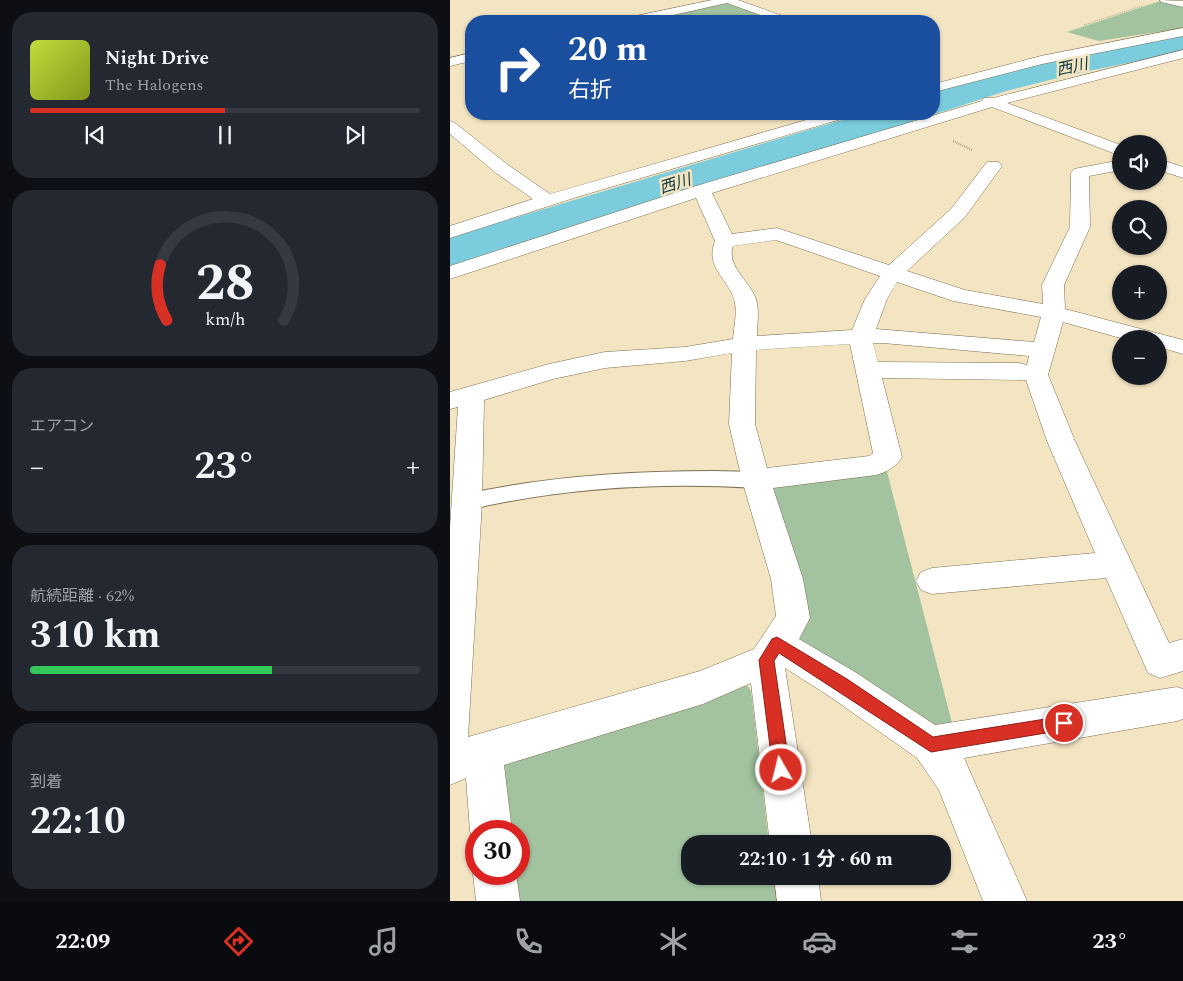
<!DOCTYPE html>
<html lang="ja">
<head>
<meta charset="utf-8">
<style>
	body { margin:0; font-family:Spectral,"Noto Sans JP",serif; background:#242831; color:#f1f3f6; height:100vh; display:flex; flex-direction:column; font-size:19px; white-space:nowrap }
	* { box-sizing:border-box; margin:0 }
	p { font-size:16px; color:#9ea1a6 }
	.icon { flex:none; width:28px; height:28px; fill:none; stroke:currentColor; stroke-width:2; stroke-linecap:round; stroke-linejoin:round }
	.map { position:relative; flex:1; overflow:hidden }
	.panel { display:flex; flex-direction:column; gap:12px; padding:12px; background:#0d0f14; width:450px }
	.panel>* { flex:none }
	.hud { position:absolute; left:15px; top:15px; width:475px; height:105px; border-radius:20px; box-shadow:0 1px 4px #0004; background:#1a4fa0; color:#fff; overflow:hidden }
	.controls { position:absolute; left:662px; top:135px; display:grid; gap:10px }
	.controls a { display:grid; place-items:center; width:55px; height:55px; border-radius:50%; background:#171b24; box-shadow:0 1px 4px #0004; font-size:25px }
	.speed { position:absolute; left:15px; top:820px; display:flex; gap:10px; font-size:25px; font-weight:700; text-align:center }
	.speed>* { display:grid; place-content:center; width:65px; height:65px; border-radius:50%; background:#171b24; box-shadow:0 1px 4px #0004; line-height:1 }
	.speed .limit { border:8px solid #d22; background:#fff; color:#111 }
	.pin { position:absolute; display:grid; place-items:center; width:42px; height:42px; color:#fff; margin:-21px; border:2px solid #fff; border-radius:50%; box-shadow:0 1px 5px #0007 }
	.me { position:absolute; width:55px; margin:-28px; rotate:352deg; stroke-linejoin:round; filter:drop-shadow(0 0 4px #0008) }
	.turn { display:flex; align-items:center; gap:18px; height:105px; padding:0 20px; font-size:22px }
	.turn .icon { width:65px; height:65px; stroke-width:2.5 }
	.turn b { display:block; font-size:35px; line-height:42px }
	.big { font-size:38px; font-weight:700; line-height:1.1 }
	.panel .tile { flex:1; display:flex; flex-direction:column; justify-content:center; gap:8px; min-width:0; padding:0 18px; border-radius:20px; background:#242831 }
	.panel .dial { align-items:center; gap:0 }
	.dial svg { height:130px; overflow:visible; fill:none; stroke:#363941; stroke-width:7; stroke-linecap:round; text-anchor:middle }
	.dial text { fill:#f1f3f6; stroke:none }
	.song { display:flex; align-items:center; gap:15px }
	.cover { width:60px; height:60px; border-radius:8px; background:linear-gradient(135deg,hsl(70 70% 55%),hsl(70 70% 35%)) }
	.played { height:5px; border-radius:2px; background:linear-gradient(90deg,#d93025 50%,#363941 50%) }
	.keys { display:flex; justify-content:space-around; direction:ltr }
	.heat { display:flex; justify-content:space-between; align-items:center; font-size:28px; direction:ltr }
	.charge { height:8px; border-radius:4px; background:linear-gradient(90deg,#34c759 62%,#363941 0) }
	.trip { position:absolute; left:231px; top:835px; width:270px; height:50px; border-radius:20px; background:#171b24; box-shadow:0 1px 4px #0004; font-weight:700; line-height:50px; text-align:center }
	.dock { display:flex; height:80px; justify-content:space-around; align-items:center; background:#090b0e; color:#9ea1a6 }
	.dock .icon { width:35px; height:35px }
	.dock .selected { color:#d93025 }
	.dock b { font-size:22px; color:#f1f3f6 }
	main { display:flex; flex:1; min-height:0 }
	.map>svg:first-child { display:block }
</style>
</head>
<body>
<main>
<section class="panel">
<div class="tile">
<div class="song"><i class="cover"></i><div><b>Night Drive</b><p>The Halogens</p></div></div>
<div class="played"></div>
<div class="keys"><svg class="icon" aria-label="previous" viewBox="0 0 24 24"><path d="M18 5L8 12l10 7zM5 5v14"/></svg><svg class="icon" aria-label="pause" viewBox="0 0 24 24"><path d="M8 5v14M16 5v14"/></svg><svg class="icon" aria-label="next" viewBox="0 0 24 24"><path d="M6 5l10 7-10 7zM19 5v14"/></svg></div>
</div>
<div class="tile dial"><svg viewBox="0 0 100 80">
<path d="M14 69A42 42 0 1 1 86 69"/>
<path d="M14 69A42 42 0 0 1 10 35" stroke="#d93025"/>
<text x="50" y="56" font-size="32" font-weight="700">28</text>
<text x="50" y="72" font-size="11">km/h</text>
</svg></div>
<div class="tile"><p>エアコン</p>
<div class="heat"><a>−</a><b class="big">23°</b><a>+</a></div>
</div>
<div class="tile"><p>航続距離 · 62%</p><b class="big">310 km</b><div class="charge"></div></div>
<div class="tile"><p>到着</p><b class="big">22:10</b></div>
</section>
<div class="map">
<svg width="733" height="901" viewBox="0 0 733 901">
	<rect width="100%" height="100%" fill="#f3e4c2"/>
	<path fill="#a2c2a0" d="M710,1L733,5V28L649,41L617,32Z
		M277,3L318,18L303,21H196Z
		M436,468L502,723L475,729L353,645L350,639L352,630L319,484Z
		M291,686H298L301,691L319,844H240V876H323L326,901H61L58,874H69V831H53L47,778L48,765Z"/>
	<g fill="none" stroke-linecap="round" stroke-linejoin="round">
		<path fill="#7bcddd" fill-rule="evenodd" d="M733,35V53C679,62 625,73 572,87C542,94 514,106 484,114V92C565,67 648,47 733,35Z
			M412,114H469L463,122L0,268V237Z"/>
		<g stroke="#7d6f51" stroke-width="2">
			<path id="lane" d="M264,471L306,472L313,475L316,480L313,485L306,488C209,482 111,488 17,510L9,508L6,502L9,496L17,494C99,476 180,471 264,471Z"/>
		</g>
		<g stroke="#7d6f51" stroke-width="1">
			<path id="street" d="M262,0H288L341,19L343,21H327L277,3L196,21H175L181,17Z
				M710,0L733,1V7L711,2Z
				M733,28V36L592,64L484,92V84L591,56Z
				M733,50V58L557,103L671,145V156L542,107L262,193L282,234L327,228L439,265L501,209L537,162H549L552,166L515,217L457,271L515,290L593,304L592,285L620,227L621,173L624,169L671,160V170L639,176L640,227L614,285L615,309L733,340V354L709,347V339H674L613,322L598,375L625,441L719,643L733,639V671L710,678L698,673L656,578L482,594L471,590L466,581L471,572L482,568L645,553L597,441L576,380L432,378L452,457C446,467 437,472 426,475L323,488L353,579L360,618L349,639L405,672L485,725L727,687L733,689V719L727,721L514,758L577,901H533L489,790L467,758L379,696L335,668L362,844H320L301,683L253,704L54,765L62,831H26V846L20,831L16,778L0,785V527L8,407L0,409V392L99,364L155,352L235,347L283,339C284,328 287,313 285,303C281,280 254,269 265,241L246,198L0,279V266L246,186L532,101L534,98H543ZM326,240L430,276L415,299L402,330L307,336C307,325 309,314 307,303C304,284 275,267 283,246ZM447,282L503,301L591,317L584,342L426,329L437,299ZM423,343H433L579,356L577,365L569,363L428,362ZM400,344L423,453L419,456L317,468L305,424L306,350ZM282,353L279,424L292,480L321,579L326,616L304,649L250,671L18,737L32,502L34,400L103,379L155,368L235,361Z
				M21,53V61L0,66V58Z
				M377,114H401L398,117L127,197L0,238V226L83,199L46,173L0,134V121L5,123L58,165L100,194Z
				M709,159L733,167V178L709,170Z
				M26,867V874H66L70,901H26L23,874Z
				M324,876H368L371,901H327Z"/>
		</g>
		<path stroke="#ada187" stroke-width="1" stroke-dasharray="1 1" stroke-linecap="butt" d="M634,25L692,6"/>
		<path stroke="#ada187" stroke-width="2" stroke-dasharray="1 1" stroke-linecap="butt" d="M503,141L522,150"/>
		<use href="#lane" fill="#fff" fill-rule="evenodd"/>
		<use href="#street" fill="#fff" fill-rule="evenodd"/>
	</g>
	<path fill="#d93025" stroke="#8d1f18" d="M327,637L397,679L483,737L614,716L619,718L621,723L619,728L614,730L481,752L329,653L324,661L340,770L337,776L331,778L326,776L323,770L309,660L322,639Z"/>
	<g text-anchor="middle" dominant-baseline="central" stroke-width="5" stroke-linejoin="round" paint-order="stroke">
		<g font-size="16" font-style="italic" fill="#123941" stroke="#f3e4c2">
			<text transform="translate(622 67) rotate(-12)">西川</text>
			<text transform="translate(225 184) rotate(-17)">西川</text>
		</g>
	</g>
</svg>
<div class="controls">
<a><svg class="icon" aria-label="sound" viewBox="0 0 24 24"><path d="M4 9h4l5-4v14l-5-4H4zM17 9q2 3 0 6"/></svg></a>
<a><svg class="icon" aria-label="search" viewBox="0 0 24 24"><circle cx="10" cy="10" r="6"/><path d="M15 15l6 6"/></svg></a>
<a>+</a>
<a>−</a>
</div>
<div class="speed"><div class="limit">30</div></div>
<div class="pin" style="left:614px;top:723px;background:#d93025"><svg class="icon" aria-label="arrive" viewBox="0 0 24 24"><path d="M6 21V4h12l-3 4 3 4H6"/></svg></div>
<svg class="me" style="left:331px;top:770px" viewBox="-20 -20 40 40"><circle r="17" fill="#d93025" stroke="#fff" stroke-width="3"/><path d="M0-11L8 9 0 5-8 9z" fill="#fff"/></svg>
<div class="trip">22:10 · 1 分 · 60 m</div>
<div class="hud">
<div class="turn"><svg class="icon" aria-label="right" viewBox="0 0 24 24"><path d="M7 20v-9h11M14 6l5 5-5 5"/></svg><div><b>20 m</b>右折</div></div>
</div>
</div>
</main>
<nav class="dock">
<b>22:09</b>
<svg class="icon selected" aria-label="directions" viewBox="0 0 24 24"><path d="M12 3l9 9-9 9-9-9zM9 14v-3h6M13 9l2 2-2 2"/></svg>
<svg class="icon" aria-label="music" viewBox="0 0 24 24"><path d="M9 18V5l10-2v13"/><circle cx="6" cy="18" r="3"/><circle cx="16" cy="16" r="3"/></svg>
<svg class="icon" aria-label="phone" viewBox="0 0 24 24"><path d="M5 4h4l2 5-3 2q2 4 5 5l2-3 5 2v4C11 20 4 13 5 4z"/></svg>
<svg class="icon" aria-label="climate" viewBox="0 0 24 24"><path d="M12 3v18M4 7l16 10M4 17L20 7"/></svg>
<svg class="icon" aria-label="car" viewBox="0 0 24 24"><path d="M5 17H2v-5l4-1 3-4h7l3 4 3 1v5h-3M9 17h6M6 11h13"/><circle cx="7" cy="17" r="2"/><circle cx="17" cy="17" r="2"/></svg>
<svg class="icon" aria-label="filters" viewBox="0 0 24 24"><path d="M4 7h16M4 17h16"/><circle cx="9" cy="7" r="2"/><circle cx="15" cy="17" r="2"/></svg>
<b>23°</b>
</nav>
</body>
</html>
